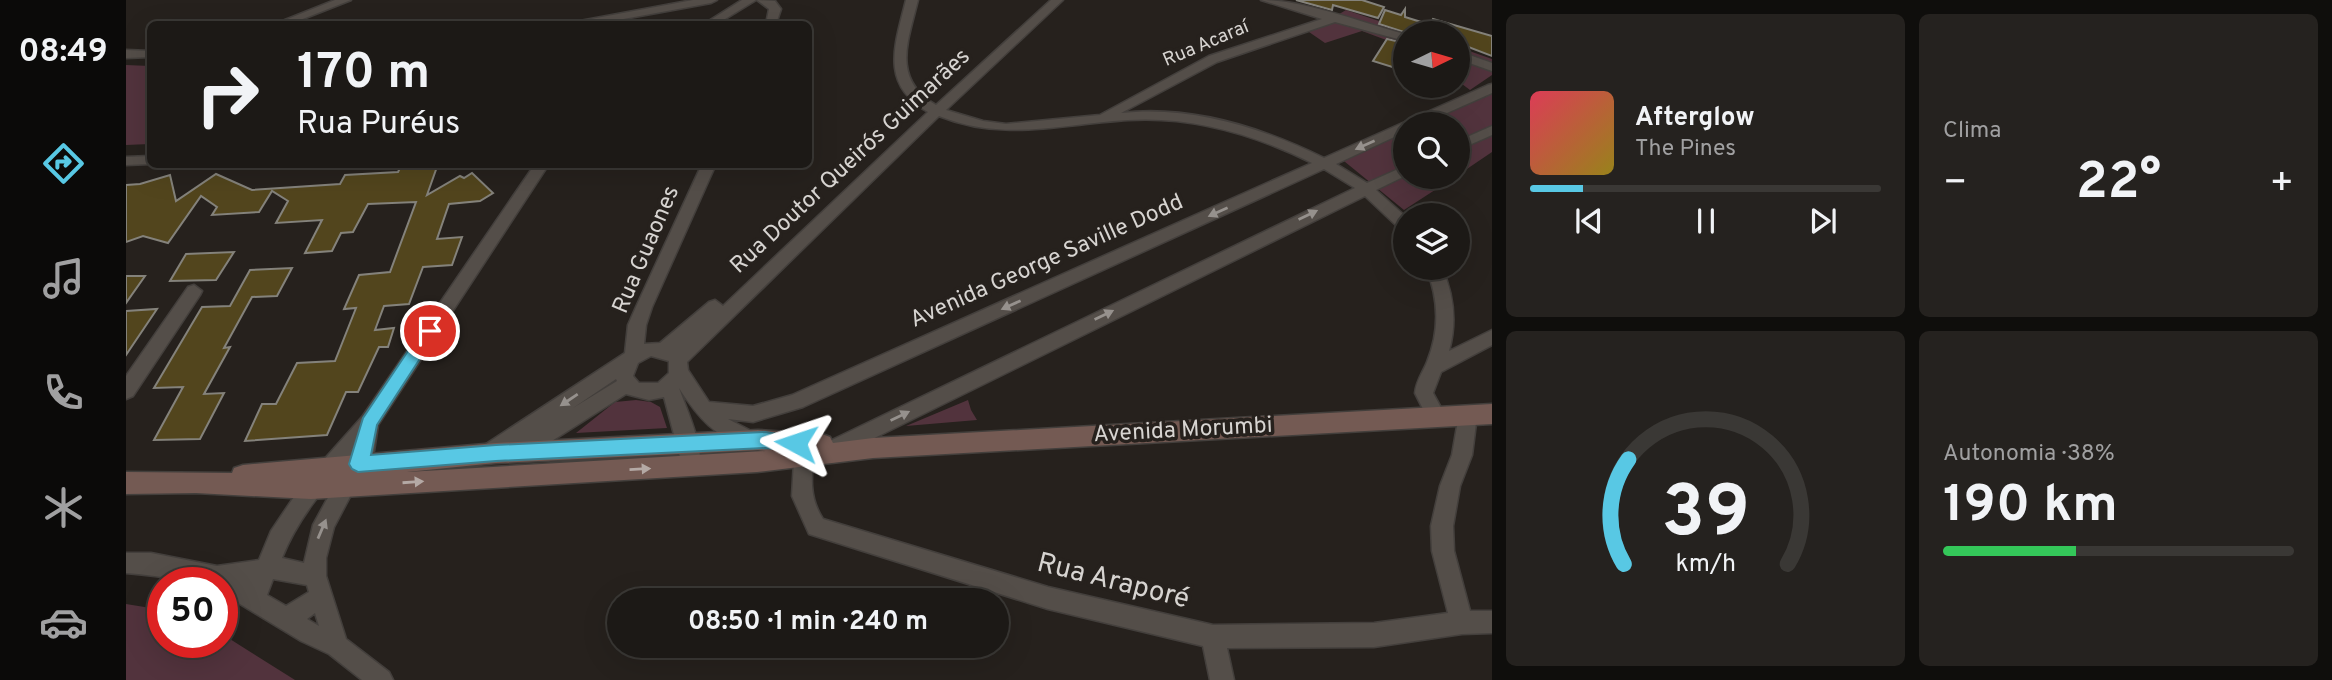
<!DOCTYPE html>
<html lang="pt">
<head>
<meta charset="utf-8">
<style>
	body { margin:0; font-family:Overpass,sans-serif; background:#25221f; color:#f1f3f6; height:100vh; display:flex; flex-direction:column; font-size:26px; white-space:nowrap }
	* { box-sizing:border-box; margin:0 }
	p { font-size:23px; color:#a0a0a1 }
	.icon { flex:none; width:38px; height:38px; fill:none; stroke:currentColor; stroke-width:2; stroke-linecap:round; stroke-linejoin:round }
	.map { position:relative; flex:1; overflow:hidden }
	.side { display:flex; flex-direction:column; gap:14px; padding:14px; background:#0f0e0c; width:840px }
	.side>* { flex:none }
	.banner { position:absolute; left:21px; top:21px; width:665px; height:147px; border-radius:10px; box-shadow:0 7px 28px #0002,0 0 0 2px #3a3835; background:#1c1916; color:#f1f3f6; overflow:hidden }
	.needle { width:46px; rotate:85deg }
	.controls { position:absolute; left:1267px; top:21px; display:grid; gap:14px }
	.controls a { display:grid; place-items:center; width:77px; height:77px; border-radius:50%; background:#1c1916; box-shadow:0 7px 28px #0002,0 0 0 2px #3a3835; font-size:35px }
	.speed { position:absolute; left:21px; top:567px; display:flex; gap:14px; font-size:35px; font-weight:700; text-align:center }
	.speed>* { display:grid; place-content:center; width:91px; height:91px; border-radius:50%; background:#1c1916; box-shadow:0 7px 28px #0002,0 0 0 2px #3a3835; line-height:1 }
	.speed .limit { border:10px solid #d22; background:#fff; color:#111 }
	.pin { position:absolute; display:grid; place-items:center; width:60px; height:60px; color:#fff; margin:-30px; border:4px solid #fff; border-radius:50%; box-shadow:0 2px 7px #0007 }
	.me { position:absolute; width:77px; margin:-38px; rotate:275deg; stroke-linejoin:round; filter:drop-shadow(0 0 5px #0008) }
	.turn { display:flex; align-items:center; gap:24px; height:147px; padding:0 35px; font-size:32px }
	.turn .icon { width:91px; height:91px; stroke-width:2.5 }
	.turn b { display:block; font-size:49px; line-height:60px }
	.big { font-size:52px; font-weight:700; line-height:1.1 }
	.side .card { flex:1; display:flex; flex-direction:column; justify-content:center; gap:10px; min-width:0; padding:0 24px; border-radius:10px; background:#25221f }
	.side .dial { align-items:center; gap:0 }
	.dial svg { height:182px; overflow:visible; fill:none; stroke:#3a3835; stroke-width:7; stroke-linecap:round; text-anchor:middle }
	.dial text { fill:#f1f3f6; stroke:none }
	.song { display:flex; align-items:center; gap:21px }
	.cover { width:84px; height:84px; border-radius:10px; background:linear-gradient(135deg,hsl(350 70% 55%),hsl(50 70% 35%)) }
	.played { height:7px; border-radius:4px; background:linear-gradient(90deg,#58c8e4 15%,#3a3835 15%) }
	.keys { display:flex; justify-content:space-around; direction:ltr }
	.heat { display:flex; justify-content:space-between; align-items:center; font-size:38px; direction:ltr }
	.charge { height:10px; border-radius:5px; background:linear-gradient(90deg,#34c759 38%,#3a3835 0) }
	.side .tiles { flex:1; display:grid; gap:14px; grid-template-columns:repeat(2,1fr) }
	.trip { position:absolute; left:481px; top:588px; width:402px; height:70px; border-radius:35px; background:#1c1916; box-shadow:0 7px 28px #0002,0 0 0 2px #3a3835; font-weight:700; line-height:70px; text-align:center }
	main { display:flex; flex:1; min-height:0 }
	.tabs { display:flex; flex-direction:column; width:126px; justify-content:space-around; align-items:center; background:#0b0a09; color:#a0a0a1 }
	.tabs .icon { width:49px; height:49px }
	.tabs .on { color:#58c8e4 }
	.tabs b { font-size:32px; color:#f1f3f6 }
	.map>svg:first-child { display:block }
</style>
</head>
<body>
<main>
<nav class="tabs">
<b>08:49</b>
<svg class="icon on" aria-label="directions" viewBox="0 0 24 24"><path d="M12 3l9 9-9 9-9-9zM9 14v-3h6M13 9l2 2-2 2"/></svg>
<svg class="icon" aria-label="music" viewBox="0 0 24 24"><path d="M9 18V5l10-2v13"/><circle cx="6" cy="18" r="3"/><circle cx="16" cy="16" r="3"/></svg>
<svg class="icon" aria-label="phone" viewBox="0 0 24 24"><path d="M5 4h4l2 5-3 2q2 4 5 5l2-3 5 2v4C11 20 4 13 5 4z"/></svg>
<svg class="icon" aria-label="climate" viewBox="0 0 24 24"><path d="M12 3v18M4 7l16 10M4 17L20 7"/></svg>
<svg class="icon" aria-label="car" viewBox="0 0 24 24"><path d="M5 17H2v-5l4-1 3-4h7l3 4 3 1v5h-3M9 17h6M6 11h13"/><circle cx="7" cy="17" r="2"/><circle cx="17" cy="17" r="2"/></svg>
</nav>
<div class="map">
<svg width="1366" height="680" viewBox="0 0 1366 680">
	<rect width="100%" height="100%" fill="#26211d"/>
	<path fill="#52333d" d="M1220,10L1289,33H1279V47L1236,31L1199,43L1183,32Z
		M1332,47L1366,59V75L1344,90L1332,81Z
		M0,65L24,66V144L0,145Z
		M1366,93V152L1332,175V124H1296Z
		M1279,132V177H1329L1278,210L1213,157L1237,151Z
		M510,400L525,402L534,407L541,428L450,433L489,402Z
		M842,400L845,410L851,420L780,426Z
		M0,604L37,610V642H96V634L169,680H0Z"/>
	<path fill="#52451d" stroke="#84827b" stroke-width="2" d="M1170,0H1236L1258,7L1252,18L1207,5L1206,10Z
		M1279,9V17L1295,22L1291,33H1281L1253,24L1259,10L1275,15Z
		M1307,19L1366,36V56L1332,43V33H1299Z
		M1261,39L1279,43V71L1247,61Z
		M298,164H312L301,195L334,176L338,178L346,173L367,193L354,201L323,204L311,239L336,237L326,265L297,267L283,304L258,306L249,330L268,328L262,347H253L232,392H220L201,435L119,441L136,404H150L171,363L209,361L230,308L218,309L233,275L264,272L290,202L242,204L227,232L215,233L206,251L179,253L196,220L150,223L162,201L146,191L133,212L86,215L91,207L75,196L42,243L17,236L0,242V185L14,184L44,175L50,201L90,174L126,190L214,184L219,175L272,172L274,168Z
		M108,252L90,280L44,281L60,254Z
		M166,268L151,296L126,297L98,348L104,347L78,394L98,393L74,439L28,440L57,387L28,388L76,307L104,306L124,270Z
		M0,276H19L0,303Z
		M31,309L0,355V311Z"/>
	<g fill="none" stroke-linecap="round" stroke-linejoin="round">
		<g stroke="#433f3c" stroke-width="3">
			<path id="minor" d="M209,0H225L164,24H149Z
				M567,0H591L585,3L470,24H448L454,21Z
				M616,0H630L591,24H578Z
				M631,0L649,1L655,9L650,24H640L643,9Z
				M780,0H792C782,41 765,79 810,105L925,0H937L820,110L857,121L880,124L974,115L1083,56L1196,19L1135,0C1179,0 1236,23 1279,34V41L1209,22L1091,62L995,113C1064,105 1137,128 1198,158L1362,85L1366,84V93L1296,124H1279V132L1210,164L1241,183L1279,166V176L1250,190L1279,216V230L1274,229L1239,196L720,452L713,454L706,452L703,446L706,440L1229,188L1198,169L677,407L627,422L602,419L631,434L634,440L631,446L624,448C588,436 573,419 553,388C560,408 581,453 572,472L565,475L558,472L538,397L523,400L500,394L399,458L392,461L385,458L383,450L361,463L354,460L351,454L354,448L499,353L502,325L510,307L576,164H590L526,307L520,325L518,344L534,343L583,302L589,300L597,306L802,112C753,84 769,45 780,0ZM813,116C877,142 936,124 1002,120C1066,116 1130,135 1186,163L666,395L627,406L583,402L562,370L561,362ZM525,356L543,361V373L532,383H513L507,376L512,363ZM490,379L491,381L447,408Z
				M0,50L24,51V57L0,58Z
				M1332,51L1366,63V71L1332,59Z
				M1366,126V135L1332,150V141Z
				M24,156V164L0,165V157Z
				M409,164H423L252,425L248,451L208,527L200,558V576L220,639L263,672L267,680H236L203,654L175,641L96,593V583C63,583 33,575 0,573V553H25L91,566L133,560L145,531L178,482L236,417ZM223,459L187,525L178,563L156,558C171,520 197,489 223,459ZM147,579L181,585L183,592L160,606L141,595ZM189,613L193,626L181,619Z
				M1300,268H1316C1328,295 1331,322 1323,351L1366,330V345L1315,372L1307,393L1320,417L1318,423L1311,425L1304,423L1289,393C1290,381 1297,372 1301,362C1314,330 1313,299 1300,268Z
				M68,285L76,291L74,295L7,396L0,399V376L62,287Z
				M1342,407L1349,409L1351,415L1346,455L1334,486L1327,526L1328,551L1344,611H1366V633L1336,634L1248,647L1101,648L1108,680H1084L1077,646L922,609L683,534L666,496L669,443L672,437L679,435L686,437L689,443C686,471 681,495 697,519L922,587L1087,625L1248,623L1322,613L1306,551L1305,526L1314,486L1326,455L1333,415L1335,409Z"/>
		</g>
		<g stroke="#433f3c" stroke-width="3">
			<path id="secondary" d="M1366,404V424L747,458L631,472L185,499L70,493L0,494V472L106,473L108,468L117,465L370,443L632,430L696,434L704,437L707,443L747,438ZM632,450L640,451L281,472L370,463Z"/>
		</g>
		<use href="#minor" fill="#544e49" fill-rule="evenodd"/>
		<use href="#secondary" fill="#745a53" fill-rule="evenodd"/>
	</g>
	<defs><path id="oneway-solid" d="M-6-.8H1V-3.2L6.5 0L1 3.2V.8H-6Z" transform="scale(1.75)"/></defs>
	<g fill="#96918d">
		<use href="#oneway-solid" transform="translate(1239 145) rotate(156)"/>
		<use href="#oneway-solid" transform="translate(1092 212) rotate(156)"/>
		<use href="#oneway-solid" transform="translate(1182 215) rotate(-26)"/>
		<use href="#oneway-solid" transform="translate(885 305) rotate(156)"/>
		<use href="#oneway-solid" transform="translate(978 315) rotate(-26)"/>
		<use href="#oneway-solid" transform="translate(443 400) rotate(146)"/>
		<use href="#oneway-solid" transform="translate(774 416) rotate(-26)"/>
		<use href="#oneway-solid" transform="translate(196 529) rotate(-67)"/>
	</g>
	<g fill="#b4a9a5">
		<use href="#oneway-solid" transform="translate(514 469) rotate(-3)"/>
		<use href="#oneway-solid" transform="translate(287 482) rotate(-4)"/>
	</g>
	<path fill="#58c8e4" stroke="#398294" stroke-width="2" d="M304,325L312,331L251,425L245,455L370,445L639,432L677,438L679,443L677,448L670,451L639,448L370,461L232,472L226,469L223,464L237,418L298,327Z"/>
	<g text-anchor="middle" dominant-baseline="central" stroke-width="7" stroke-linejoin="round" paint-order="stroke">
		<g font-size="19" fill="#d7d4d1" stroke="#26211d">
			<text transform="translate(1080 44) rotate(-23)">Rua Acaraí</text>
		</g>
		<g font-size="23" fill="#d7d4d1" stroke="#26211d">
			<text transform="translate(725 162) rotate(-43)">Rua Doutor Queirós Guimarães</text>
			<text transform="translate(521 250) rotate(-67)">Rua Guaones</text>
			<text transform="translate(921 262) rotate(-24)">Avenida George Saville Dodd</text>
			<text transform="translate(1057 431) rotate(-3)">Avenida Morumbi</text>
		</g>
		<g font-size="28" fill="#d7d4d1" stroke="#26211d">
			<text transform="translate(987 582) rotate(14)">Rua Araporé</text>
		</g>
	</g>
</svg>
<div class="controls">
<a><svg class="needle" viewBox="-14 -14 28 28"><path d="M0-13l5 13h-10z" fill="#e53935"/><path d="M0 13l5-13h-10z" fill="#a0a0a1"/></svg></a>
<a><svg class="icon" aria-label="search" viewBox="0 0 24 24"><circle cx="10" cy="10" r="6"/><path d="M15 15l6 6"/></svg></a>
<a><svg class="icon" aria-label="layers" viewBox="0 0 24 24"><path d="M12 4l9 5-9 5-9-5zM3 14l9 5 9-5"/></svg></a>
</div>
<div class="speed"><div class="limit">50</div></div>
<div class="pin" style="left:304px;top:331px;background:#d93025"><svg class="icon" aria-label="arrive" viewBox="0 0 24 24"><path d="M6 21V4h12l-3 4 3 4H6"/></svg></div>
<svg class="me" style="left:670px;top:443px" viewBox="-20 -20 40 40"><path d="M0-17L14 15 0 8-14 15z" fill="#58c8e4" stroke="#fff" stroke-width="4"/></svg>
<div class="trip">08:50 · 1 min · 240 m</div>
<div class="banner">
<div class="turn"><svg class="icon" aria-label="right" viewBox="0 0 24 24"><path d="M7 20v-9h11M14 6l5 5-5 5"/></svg><div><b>170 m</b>Rua Puréus</div></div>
</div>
</div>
<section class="side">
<div class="tiles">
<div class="card">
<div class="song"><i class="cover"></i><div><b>Afterglow</b><p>The Pines</p></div></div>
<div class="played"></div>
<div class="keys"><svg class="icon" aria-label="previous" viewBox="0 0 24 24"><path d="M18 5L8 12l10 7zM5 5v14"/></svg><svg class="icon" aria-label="pause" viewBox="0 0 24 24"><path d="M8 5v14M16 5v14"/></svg><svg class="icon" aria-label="next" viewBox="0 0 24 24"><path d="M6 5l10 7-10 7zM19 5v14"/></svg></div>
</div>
<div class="card"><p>Clima</p>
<div class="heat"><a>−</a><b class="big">22°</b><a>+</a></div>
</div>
<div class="card dial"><svg viewBox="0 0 100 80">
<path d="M14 69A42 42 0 1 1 86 69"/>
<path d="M14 69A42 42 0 0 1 16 23" stroke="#58c8e4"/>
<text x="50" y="56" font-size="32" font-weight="700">39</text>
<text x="50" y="72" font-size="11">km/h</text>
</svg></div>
<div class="card"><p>Autonomia · 38%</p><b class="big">190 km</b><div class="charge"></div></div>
</div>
</section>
</main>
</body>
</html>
